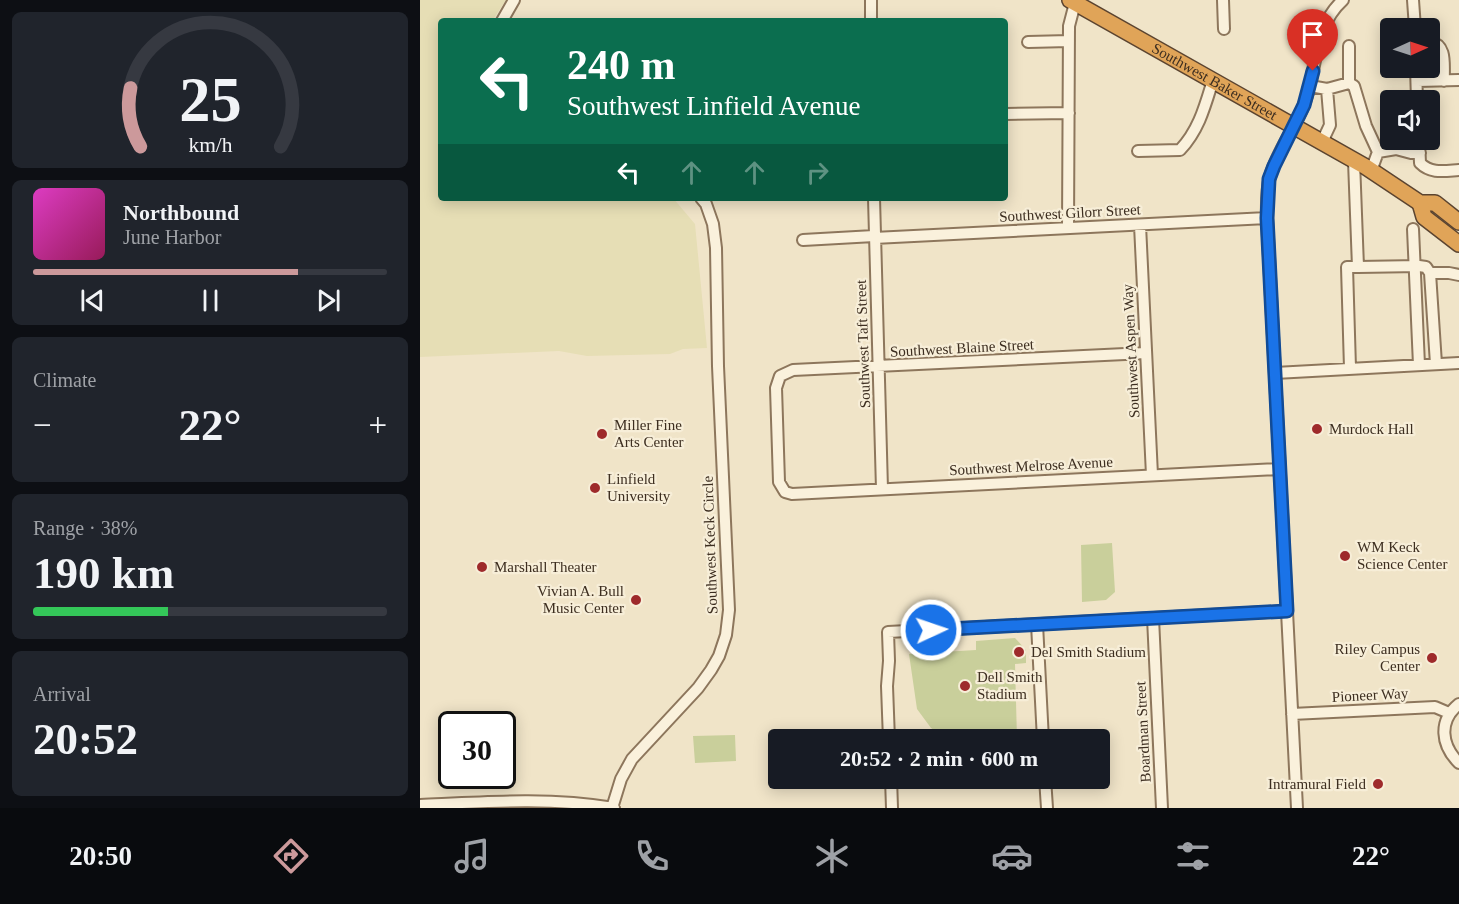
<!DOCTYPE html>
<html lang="en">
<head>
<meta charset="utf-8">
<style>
	body { margin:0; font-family:"Times New Roman",serif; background:#20242c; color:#f1f3f6; height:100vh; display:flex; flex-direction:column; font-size:22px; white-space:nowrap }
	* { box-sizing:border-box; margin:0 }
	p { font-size:20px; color:#9ea1a6 }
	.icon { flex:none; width:33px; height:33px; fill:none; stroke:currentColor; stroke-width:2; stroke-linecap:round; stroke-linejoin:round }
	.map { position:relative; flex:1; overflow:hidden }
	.details { display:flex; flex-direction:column; gap:12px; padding:12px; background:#0d0f14; width:420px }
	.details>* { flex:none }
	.guide { position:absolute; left:18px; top:18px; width:570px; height:183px; border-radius:6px; box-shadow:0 3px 15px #0003; background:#0b6e4f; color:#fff; overflow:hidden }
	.needle { width:39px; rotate:87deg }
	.controls { position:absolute; left:960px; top:18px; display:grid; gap:12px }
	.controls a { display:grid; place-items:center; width:60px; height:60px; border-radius:6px; background:#171b24; box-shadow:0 3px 15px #0003; font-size:30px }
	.speed { position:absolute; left:18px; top:711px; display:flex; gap:12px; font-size:30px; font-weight:700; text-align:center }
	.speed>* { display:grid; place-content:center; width:78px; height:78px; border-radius:50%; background:#171b24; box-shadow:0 3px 15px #0003; line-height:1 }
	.speed .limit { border:3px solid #111; border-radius:9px; background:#fff; color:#111 }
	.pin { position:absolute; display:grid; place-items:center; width:51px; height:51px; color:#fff; margin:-62px -26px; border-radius:50% 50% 50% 0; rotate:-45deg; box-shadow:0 0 6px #0007 }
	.pin .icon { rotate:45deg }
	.me { position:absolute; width:66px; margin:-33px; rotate:87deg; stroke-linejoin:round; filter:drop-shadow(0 0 4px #0008) }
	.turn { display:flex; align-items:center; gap:21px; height:126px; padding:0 30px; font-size:27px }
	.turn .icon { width:78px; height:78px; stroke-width:2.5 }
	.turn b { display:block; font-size:42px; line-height:51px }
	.lanes { display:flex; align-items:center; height:57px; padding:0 30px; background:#0003; justify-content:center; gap:30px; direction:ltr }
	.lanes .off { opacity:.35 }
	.big { font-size:45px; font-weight:700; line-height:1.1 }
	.details .tile { flex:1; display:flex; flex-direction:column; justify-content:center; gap:9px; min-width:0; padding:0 21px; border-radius:9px; background:#20242c }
	.details .dial { align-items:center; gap:0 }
	.dial svg { height:156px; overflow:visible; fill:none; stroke:#363941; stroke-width:7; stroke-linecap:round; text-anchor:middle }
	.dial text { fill:#f1f3f6; stroke:none }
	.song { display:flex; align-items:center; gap:18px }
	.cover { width:72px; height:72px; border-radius:9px; background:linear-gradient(135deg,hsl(310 70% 55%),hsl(330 70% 35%)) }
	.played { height:6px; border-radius:3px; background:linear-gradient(90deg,#cc999b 75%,#363941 75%) }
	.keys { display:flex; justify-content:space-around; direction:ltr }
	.heat { display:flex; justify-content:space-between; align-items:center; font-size:33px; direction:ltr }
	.charge { height:9px; border-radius:4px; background:linear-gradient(90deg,#34c759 38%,#363941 0) }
	.trip { position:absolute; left:348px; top:729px; width:342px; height:60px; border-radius:6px; background:#171b24; box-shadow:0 3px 15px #0003; font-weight:700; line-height:60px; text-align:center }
	.menu { display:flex; height:96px; justify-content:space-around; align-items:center; background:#090b0e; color:#9ea1a6 }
	.menu .icon { width:42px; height:42px }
	.menu .on { color:#cc999b }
	.menu b { font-size:27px; color:#f1f3f6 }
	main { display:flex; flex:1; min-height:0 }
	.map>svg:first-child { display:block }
</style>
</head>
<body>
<main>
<section class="details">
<div class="tile dial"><svg viewBox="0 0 100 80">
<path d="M14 69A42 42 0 1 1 86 69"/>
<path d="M14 69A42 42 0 0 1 9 39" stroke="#cc999b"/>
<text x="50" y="56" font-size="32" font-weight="700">25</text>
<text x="50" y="72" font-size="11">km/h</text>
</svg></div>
<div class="tile">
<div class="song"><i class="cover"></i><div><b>Northbound</b><p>June Harbor</p></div></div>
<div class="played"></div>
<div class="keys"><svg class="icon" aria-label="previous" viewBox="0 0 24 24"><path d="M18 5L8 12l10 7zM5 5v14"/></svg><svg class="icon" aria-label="pause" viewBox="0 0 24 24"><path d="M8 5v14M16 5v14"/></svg><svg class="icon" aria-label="next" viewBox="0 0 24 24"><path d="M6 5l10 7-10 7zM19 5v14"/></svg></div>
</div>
<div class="tile"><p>Climate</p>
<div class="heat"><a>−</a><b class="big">22°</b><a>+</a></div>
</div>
<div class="tile"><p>Range · 38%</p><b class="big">190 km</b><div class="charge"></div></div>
<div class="tile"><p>Arrival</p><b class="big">20:52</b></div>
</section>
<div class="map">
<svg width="1039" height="808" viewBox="0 0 1039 808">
	<rect width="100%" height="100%" fill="#f0e4c8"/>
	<path fill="#e6deb5" d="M0,0H86L72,21H21V198H253L275,224L287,348L263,349L250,354L167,356L139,351L0,357Z"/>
	<path fill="#c9cf9b" d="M692,543L695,592L686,600L662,602L661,545Z
		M595,638L606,650V663L595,664L597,739H526L511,728L497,709L489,654L556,650V641Z
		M315,735L316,761L275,763L273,736Z"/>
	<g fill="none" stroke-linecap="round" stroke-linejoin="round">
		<g stroke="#8d765c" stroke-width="14">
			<path id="minor" d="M451,0V21
				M803,0L804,29
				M993,0L995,28
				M82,21L94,0
				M608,42L649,41
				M1010,42C1028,45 1023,66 1024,81
				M929,46V83L934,86L946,126L958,152L951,171
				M996,68L997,100
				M997,81L1039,80
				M890,86L907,89L929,83
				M970,113V117
				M585,114L649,113
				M999,140L1000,163C1011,174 1024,171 1039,170
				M902,142L910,125L907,89
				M718,151L760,150C779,130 785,106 793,80
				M958,152L976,149L991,153H1000
				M934,161L938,267L999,266L1006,267L1010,273
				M454,198L462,489
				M720,225L732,475
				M648,228L649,26L655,3
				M993,229L999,365
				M454,238L847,218
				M383,240L454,236
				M726,353L373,370L360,376L356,388L359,482L365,492L372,494L859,469
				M1016,364L1010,273H1029L1039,275
				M930,368L927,267H938
				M855,373L1039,363
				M733,618L742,808
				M617,624L623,740
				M1039,704C1018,721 1021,745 1039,763
				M872,714L1015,707L1029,713
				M469,740L467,686L469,661L468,632L867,611
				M471,778L472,808
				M625,778L627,808
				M0,805C65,802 129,797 194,808
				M192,808L201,779L212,759L278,688L291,670L299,656L306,635L309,610L298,366L296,248L293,224L286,204L281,198
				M877,808L847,218C847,205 846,190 850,177C857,150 876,128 885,102C898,66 893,27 923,0"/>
		</g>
		<g stroke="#5b4430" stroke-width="18">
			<g id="highway">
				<path id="s1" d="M650,0L946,167L1000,203H1015L1039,222"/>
				<path d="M1000,203L1004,217L1039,244"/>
			</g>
		</g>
		<use href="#minor" stroke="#faf1dc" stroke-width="10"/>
		<use href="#highway" stroke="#e0a458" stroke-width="15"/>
	</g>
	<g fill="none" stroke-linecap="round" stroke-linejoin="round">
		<g stroke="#114b97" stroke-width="15">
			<path id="route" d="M511,630L867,611L847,218L849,179L854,166L884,105L893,71"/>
		</g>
		<use href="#route" stroke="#1a73e8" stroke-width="10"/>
	</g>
	<g fill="#9e2a2b" stroke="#f7eed8" stroke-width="2">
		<circle cx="897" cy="429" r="6"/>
		<circle cx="182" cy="434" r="6"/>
		<circle cx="175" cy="488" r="6"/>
		<circle cx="925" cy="556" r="6"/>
		<circle cx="62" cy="567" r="6"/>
		<circle cx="216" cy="600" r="6"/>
		<circle cx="599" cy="652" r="6"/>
		<circle cx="1012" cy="658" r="6"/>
		<circle cx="545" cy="686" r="6"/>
		<circle cx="958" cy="784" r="6"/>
	</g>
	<g text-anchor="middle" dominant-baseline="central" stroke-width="4.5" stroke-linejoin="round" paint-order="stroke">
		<g font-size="15" fill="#3d2e20" stroke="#f7eed8">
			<text stroke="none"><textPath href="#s1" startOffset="166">Southwest Baker Street</textPath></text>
			<text transform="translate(650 213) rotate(-3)">Southwest Gilorr Street</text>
			<text transform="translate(443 344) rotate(-92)">Southwest Taft Street</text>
			<text transform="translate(542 348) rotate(-3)">Southwest Blaine Street</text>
			<text transform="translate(711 351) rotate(-93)">Southwest Aspen Way</text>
			<text transform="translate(611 466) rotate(-3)">Southwest Melrose Avenue</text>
			<text transform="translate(290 545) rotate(-92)">Southwest Keck Circle</text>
			<text transform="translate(950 695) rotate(-3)">Pioneer Way</text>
			<text transform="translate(723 732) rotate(-93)">Boardman Street</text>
		</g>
		<g font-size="15" fill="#3d2e20" stroke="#f7eed8" text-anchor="start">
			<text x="194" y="425">Miller Fine<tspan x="194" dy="17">Arts Center</tspan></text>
			<text x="909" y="429">Murdock Hall</text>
			<text x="187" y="479">Linfield<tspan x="187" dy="17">University</tspan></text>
			<text x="937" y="547">WM Keck<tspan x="937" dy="17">Science Center</tspan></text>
			<text x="74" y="567">Marshall Theater</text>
			<text x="204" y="591" text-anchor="end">Vivian A. Bull<tspan x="204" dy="17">Music Center</tspan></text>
			<text x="1000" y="649" text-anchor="end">Riley Campus<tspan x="1000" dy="17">Center</tspan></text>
			<text x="611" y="652">Del Smith Stadium</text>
			<text x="557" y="677">Dell Smith<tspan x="557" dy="17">Stadium</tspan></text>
			<text x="946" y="784" text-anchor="end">Intramural Field</text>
		</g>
	</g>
</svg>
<div class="controls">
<a><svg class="needle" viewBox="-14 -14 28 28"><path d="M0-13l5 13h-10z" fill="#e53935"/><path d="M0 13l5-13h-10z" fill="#9ea1a6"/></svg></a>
<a><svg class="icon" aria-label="sound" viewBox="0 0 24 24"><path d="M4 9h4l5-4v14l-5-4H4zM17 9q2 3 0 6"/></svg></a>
</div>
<div class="speed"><div class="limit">30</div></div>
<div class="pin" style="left:893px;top:71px;background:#d93025"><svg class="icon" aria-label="arrive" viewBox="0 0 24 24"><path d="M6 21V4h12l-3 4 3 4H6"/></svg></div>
<svg class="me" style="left:511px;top:630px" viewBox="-20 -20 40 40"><circle r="17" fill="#1a73e8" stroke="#fff" stroke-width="3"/><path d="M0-11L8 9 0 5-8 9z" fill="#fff"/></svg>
<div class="trip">20:52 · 2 min · 600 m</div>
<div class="guide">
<div class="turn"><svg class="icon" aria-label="left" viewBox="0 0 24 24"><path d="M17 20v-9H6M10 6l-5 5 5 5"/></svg><div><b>240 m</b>Southwest Linfield Avenue</div></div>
<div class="lanes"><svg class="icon" aria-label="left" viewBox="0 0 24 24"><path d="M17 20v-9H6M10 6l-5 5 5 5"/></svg><svg class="icon off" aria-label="ahead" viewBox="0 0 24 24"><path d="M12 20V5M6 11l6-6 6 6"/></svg><svg class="icon off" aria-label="ahead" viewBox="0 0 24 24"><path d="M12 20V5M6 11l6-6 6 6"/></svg><svg class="icon off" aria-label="right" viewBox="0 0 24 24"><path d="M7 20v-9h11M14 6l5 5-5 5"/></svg></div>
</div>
</div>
</main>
<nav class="menu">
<b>20:50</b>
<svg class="icon on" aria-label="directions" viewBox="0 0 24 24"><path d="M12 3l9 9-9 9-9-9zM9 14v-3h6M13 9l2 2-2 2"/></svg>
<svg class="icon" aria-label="music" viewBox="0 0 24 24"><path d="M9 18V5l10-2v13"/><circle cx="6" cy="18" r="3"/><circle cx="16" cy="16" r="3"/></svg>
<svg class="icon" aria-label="phone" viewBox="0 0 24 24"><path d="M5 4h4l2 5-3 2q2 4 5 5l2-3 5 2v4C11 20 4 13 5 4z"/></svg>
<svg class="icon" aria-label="climate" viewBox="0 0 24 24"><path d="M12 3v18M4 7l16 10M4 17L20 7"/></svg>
<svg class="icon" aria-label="car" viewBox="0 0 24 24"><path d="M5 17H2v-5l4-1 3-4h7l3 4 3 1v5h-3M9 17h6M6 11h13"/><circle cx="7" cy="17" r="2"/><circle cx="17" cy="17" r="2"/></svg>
<svg class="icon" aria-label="filters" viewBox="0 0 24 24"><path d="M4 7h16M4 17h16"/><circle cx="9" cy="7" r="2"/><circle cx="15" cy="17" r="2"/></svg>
<b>22°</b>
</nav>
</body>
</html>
